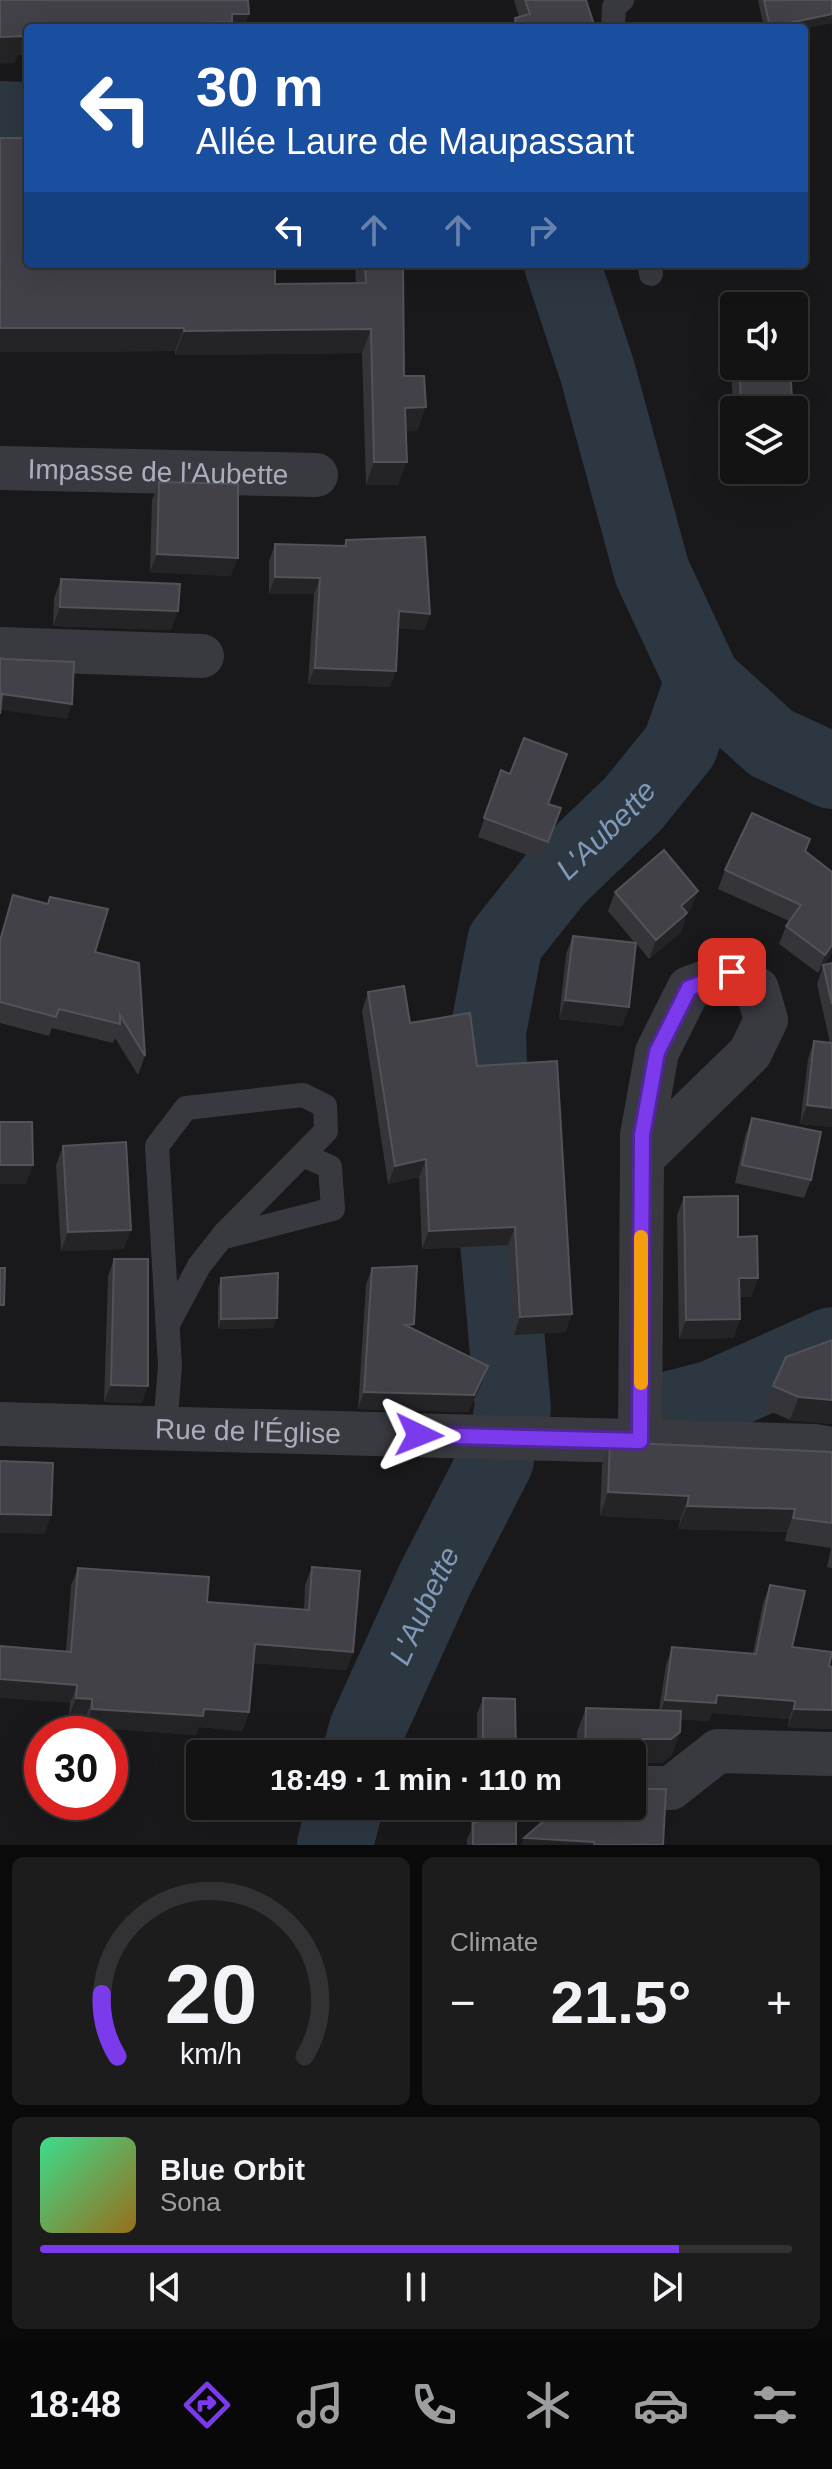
<!DOCTYPE html>
<html lang="en">
<head>
<meta charset="utf-8">
<style>
	body { margin:0; font-family:Arial,sans-serif; background:#1c1c1d; color:#f1f3f6; height:100vh; display:flex; flex-direction:column; font-size:30px; white-space:nowrap }
	* { box-sizing:border-box; margin:0 }
	p { font-size:26px; color:#9d9ea0 }
	.icon { flex:none; width:44px; height:44px; fill:none; stroke:currentColor; stroke-width:2; stroke-linecap:round; stroke-linejoin:round }
	.map { position:relative; height:1845px; overflow:hidden }
	.drawer { display:flex; flex-direction:column; gap:12px; padding:12px; background:#0a0a0b; flex:1 }
	.drawer>* { flex:none }
	.hud { position:absolute; left:24px; top:24px; width:784px; height:244px; border-radius:8px; box-shadow:0 8px 32px #0002,0 0 0 2px #323234; background:#1a4fa0; color:#fff; overflow:hidden }
	.controls { position:absolute; left:720px; top:292px; display:grid; gap:16px }
	.controls a { display:grid; place-items:center; width:88px; height:88px; border-radius:8px; background:#131314; box-shadow:0 8px 32px #0002,0 0 0 2px #323234; font-size:40px }
	.speed { position:absolute; left:24px; top:1716px; display:flex; gap:16px; font-size:40px; font-weight:700; text-align:center }
	.speed>* { display:grid; place-content:center; width:104px; height:104px; border-radius:50%; background:#131314; box-shadow:0 8px 32px #0002,0 0 0 2px #323234; line-height:1 }
	.speed .limit { border:12px solid #d22; background:#fff; color:#111 }
	.pin { position:absolute; display:grid; place-items:center; width:68px; height:68px; color:#fff; margin:-34px; border-radius:16px; box-shadow:0 4px 12px #0006 }
	.me { position:absolute; width:88px; margin:-44px; rotate:92deg; stroke-linejoin:round; filter:drop-shadow(0 0 6px #0008) }
	.turn { display:flex; align-items:center; gap:28px; height:168px; padding:0 40px; font-size:36px }
	.turn .icon { width:104px; height:104px; stroke-width:2.5 }
	.turn b { display:block; font-size:56px; line-height:68px }
	.lanes { display:flex; align-items:center; height:76px; padding:0 40px; background:#0003; justify-content:center; gap:40px; direction:ltr }
	.lanes .off { opacity:.35 }
	.big { font-size:60px; font-weight:700; line-height:1.1 }
	.drawer .card { flex:1; display:flex; flex-direction:column; justify-content:center; gap:12px; min-width:0; padding:0 28px; border-radius:12px; background:#1c1c1d }
	.drawer .dial { align-items:center; gap:0 }
	.dial svg { height:208px; overflow:visible; fill:none; stroke:#323234; stroke-width:7; stroke-linecap:round; text-anchor:middle }
	.dial text { fill:#f1f3f6; stroke:none }
	.song { display:flex; align-items:center; gap:24px }
	.cover { width:96px; height:96px; border-radius:12px; background:linear-gradient(135deg,hsl(150 70% 55%),hsl(40 70% 35%)) }
	.played { height:8px; border-radius:4px; background:linear-gradient(90deg,#7c3aed 85%,#323234 85%) }
	.keys { display:flex; justify-content:space-around; direction:ltr }
	.heat { display:flex; justify-content:space-between; align-items:center; font-size:44px; direction:ltr }
	.drawer .tiles { flex:1; display:grid; gap:12px; grid-template-columns:1fr 1fr }
	.card:last-child { grid-column:span 2 }
	.trip { position:absolute; left:186px; top:1740px; width:460px; height:80px; border-radius:8px; background:#131314; box-shadow:0 8px 32px #0002,0 0 0 2px #323234; font-weight:700; line-height:80px; text-align:center }
	.tab-bar { display:flex; height:128px; justify-content:space-around; align-items:center; background:#080808; color:#9d9ea0 }
	.tab-bar .icon { width:56px; height:56px }
	.tab-bar .active { color:#7c3aed }
	.tab-bar b { font-size:36px; color:#f1f3f6 }
	.map>svg:first-child { display:block }
</style>
</head>
<body>
<div class="map">
<svg width="832" height="1845" viewBox="0 0 832 1845">
	<rect width="100%" height="100%" fill="#19191b"/>
	<g fill="none" stroke-linecap="round" stroke-linejoin="round">
		<g stroke="#2d3741" stroke-width="76">
			<path d="M0,119L28,120"/>
			<path d="M703,681L771,743L832,771"/>
			<path d="M663,1411L713,1398L832,1345"/>
			<path id="s1" d="M511,1416L513,1409L493,1185L488,1032L505,942L556,878L633,804L680,746L703,681L652,572L597,370L562,264"/>
			<path id="s2" d="M360,1754L367,1729L435,1579L496,1460"/>
			<path d="M335,1845L345,1806"/>
		</g>
		<path stroke="#393a40" stroke-width="24" d="M613,28L614,7L622,0
			M650,264L651,274
			M221,1238L333,1209L330,1167L303,1155
			M165,1429L170,1366L157,1146L186,1108L303,1095L325,1106L326,1131L225,1233L199,1266L168,1324"/>
		<g stroke="#393a40" stroke-width="44">
			<path id="s3" d="M0,468L316,475"/>
			<path d="M0,649L202,656"/>
			<path id="s4" d="M0,1424L815,1446L832,1449"/>
			<path d="M640,1441L642,1158V1135L657,1052L689,988L732,972L757,989L766,1020L750,1053L642,1158"/>
			<path d="M632,1788H671L718,1751L832,1754"/>
		</g>
	</g>
	<path fill="#353439" d="M514,0H586L595,28H511L515,18L519,17Z
		M758,0H832V23L804,28H764Z
		M0,138L275,284L356,283L355,264H403L404,376L417,431H406L398,485H366L362,353L175,355V351L0,352Z
		M734,342V366H790L788,410H734V420L730,353Z
		M159,482L231,576L150,572L152,500Z
		M346,540L430,614L424,630L398,628L390,687L308,684L314,594H269V561L275,544L343,546Z
		M61,579L171,630L53,626L54,598Z
		M501,770L548,804L561,808L541,860L478,837Z
		M810,839L806,852L832,872L824,965L832,963V1127L800,1124L808,1059L814,1041L830,1043L817,984L823,966L818,973L779,944L786,926L789,921L718,889L725,870Z
		M615,892L691,909L687,913L681,932L649,959L636,943L629,1007L622,1026L559,1019L566,954L573,936L635,943L608,911Z
		M13,895L47,904L50,897L95,952L145,1056L138,1075L115,1038L113,1043L52,1028L49,1036L0,1023V938Z
		M368,992L410,1023L477,1066L566,1332L514,1335L508,1245L422,1249L419,1177L388,1184L362,1011Z
		M752,1118L811,1180L804,1198L735,1183L745,1136Z
		M63,1146L124,1249L61,1251L56,1165Z
		M684,1197L738,1237L758,1278L751,1297H740V1319L733,1338L679,1339L677,1215Z
		M114,1259L142,1403L104,1402L108,1276Z
		M372,1268L412,1328L482,1383L468,1412L358,1409L366,1285Z
		M221,1278L273,1328L218,1329V1288Z
		M832,1340V1424L790,1420L765,1409L773,1386Z
		M610,1442L832,1452V1568L827,1567L831,1548L785,1541L787,1532L678,1529L680,1520L600,1516L602,1465Z
		M312,1567L353,1652L346,1670L254,1663L249,1712L242,1731L199,1727L196,1735L85,1727L86,1717L69,1716L70,1703L66,1651L71,1586L78,1568L207,1602L304,1610L305,1585Z
		M770,1585L792,1647L829,1666L832,1667V1729L788,1727L789,1719L712,1713L709,1721L681,1719L680,1732L671,1756L662,1763H632V1754H577V1732L586,1708L659,1710L666,1665L672,1647L753,1653L763,1603Z
		M483,1698L516,1754H477V1714Z
		M471,1806H516V1845H467V1840L471,1830Z"/>
	<path fill="#242427" d="M232,14H249L244,28H28V55H18L15,63L0,64V37L25,28Z
		M832,14V23L804,29L769,28L770,27Z
		M0,328H184L175,351L0,352Z
		M371,329L362,353L175,355L184,331Z
		M792,399L788,410H737L741,401Z
		M426,407L417,431L397,432L405,408Z
		M374,462H407L398,485H366Z
		M157,554L238,558L231,576L150,572Z
		M275,577L320,578L314,594H269Z
		M60,607L178,611L171,630L53,626Z
		M399,611L430,614L424,630L393,628Z
		M315,668L396,671L390,687L308,684Z
		M2,694L72,704L67,719L0,710Z
		M698,891L691,909L677,922L687,913L681,932L649,959L656,940L681,906Z
		M832,945V954L818,973L825,955Z
		M565,1000L629,1007L622,1026L559,1019Z
		M807,1105L832,1108V1127L800,1124Z
		M426,1159L419,1177L388,1184L395,1166Z
		M0,1165H33L26,1184H0Z
		M515,1227L508,1245L422,1249L429,1231Z
		M131,1230L124,1249L61,1251L68,1232Z
		M739,1278H758L751,1297H732Z
		M572,1314L566,1332L514,1335L520,1317Z
		M277,1318L273,1328L218,1329L221,1319Z
		M740,1319L733,1338L679,1339L686,1320Z
		M488,1366L482,1383L468,1412L358,1409L364,1392Z
		M111,1385L148,1386L142,1403L104,1402Z
		M799,1397L832,1400V1424L790,1420Z
		M608,1492L689,1496L680,1520L600,1516Z
		M687,1506L795,1509L787,1532L678,1529Z
		M0,1514L51,1515L45,1534L0,1533Z
		M255,1644L353,1652L346,1670L249,1663Z
		M0,1679L77,1685L70,1703L0,1698Z
		M717,1695L795,1701L789,1719L712,1713L709,1721L658,1718L665,1700Z
		M76,1698L92,1699L86,1717L69,1716Z
		M92,1709H204L249,1712L242,1731L199,1727L196,1735L85,1727Z
		M794,1709L832,1710V1729L788,1727Z
		M680,1732L671,1756L662,1763H632V1754H618L619,1751L629,1742Z
		M524,1838L594,1842L593,1845H521Z"/>
	<path fill="#414147" stroke="#525259" stroke-width="2" d="M0,0H248L249,14H232V22L25,28V36L0,37Z
		M525,0H586L595,28H517L515,18L530,14Z
		M764,0H832V14L770,27Z
		M0,138H28V264H275V284L366,283L365,264H403L404,376H424L426,407L405,408L407,462H374L371,329L184,331V328H0Z
		M739,366H790L792,399L741,401Z
		M159,482L238,484V558L157,554Z
		M425,537L430,614L399,611L396,671L315,668L320,578L275,577V544L346,546V540Z
		M61,579L180,584L178,611L60,607Z
		M0,658L4,659L74,662L72,704L2,694L0,714Z
		M524,738L567,754L548,804L561,808L548,842L484,818L501,770L510,774Z
		M752,813L810,839L805,851L832,872V945L825,955L786,926L801,905L725,870Z
		M664,850L698,891L681,906L687,913L656,940L615,892Z
		M13,895L48,904L50,897L108,909L95,952L139,963L145,1056L120,1015V1024L59,1009L56,1017L0,1002V941Z
		M573,936L636,943L629,1007L565,1000Z
		M832,963V1004L823,965Z
		M404,986L410,1023L470,1013L477,1066L557,1061L572,1314L520,1317L515,1227L429,1231L426,1159L395,1166L368,992Z
		M814,1041L832,1043V1108L807,1105Z
		M752,1118L821,1132L811,1180L742,1165Z
		M0,1122H32L33,1165H0Z
		M126,1142L131,1230L68,1232L63,1146Z
		M738,1196V1237L757,1236L758,1278H739L740,1319L686,1320L684,1197Z
		M114,1259H148V1386L111,1385Z
		M417,1266L414,1324L405,1325L488,1366L474,1395L364,1392L372,1268Z
		M0,1268H5L4,1305H0Z
		M278,1273L277,1318L221,1319V1278Z
		M832,1340V1400L799,1397L773,1386L786,1357Z
		M610,1442L832,1452V1523L793,1518L795,1509L687,1506L689,1496L608,1492Z
		M0,1461L53,1463L51,1515L0,1514Z
		M312,1567L360,1571L353,1652L255,1644L249,1712L204,1709L203,1716L92,1709V1699L76,1698L77,1685L0,1679V1646L71,1652L78,1568L209,1577L207,1602L309,1610Z
		M770,1585L805,1591L792,1647L832,1652L829,1666L832,1667V1710L794,1709L795,1701L717,1695L716,1703L665,1700L672,1647L756,1654Z
		M483,1698L515,1699L516,1754H483Z
		M586,1708L681,1711L680,1732L671,1739H641L629,1742L619,1751V1754H585Z
		M632,1787L641,1789H666L663,1845H594V1842L524,1838L561,1806H632Z
		M477,1806H516V1844L473,1845V1823L477,1822Z"/>
	<g fill="none" stroke-linecap="round" stroke-linejoin="round">
		<g stroke="#51269a" stroke-width="20">
			<path id="route" d="M419,1435L640,1441L642,1135L657,1052L689,988L732,972"/>
		</g>
		<use href="#route" stroke="#7c3aed" stroke-width="14"/>
		<path stroke="#f59e0b" stroke-width="14" d="M641,1383V1237"/>
	</g>
	<g text-anchor="middle" dominant-baseline="central" stroke-width="8" stroke-linejoin="round" paint-order="stroke">
		<g font-size="28" fill="#aaaebc" stroke="#141316">
			<text stroke="none"><textPath href="#s3" startOffset="158">Impasse de l'Aubette</textPath></text>
			<text stroke="none"><textPath href="#s4" startOffset="248">Rue de l'Église</textPath></text>
		</g>
		<g font-size="30" font-style="italic" fill="#7f9ab9" stroke="#141316">
			<text stroke="none"><textPath href="#s1" startOffset="628">L'Aubette</textPath></text>
			<text stroke="none"><textPath href="#s2" startOffset="162">L'Aubette</textPath></text>
		</g>
	</g>
</svg>
<div class="controls">
<a><svg class="icon" aria-label="sound" viewBox="0 0 24 24"><path d="M4 9h4l5-4v14l-5-4H4zM17 9q2 3 0 6"/></svg></a>
<a><svg class="icon" aria-label="layers" viewBox="0 0 24 24"><path d="M12 4l9 5-9 5-9-5zM3 14l9 5 9-5"/></svg></a>
</div>
<div class="speed"><div class="limit">30</div></div>
<div class="pin" style="left:732px;top:972px;background:#d93025"><svg class="icon" aria-label="arrive" viewBox="0 0 24 24"><path d="M6 21V4h12l-3 4 3 4H6"/></svg></div>
<svg class="me" style="left:419px;top:1435px" viewBox="-20 -20 40 40"><path d="M0-17L14 15 0 8-14 15z" fill="#7c3aed" stroke="#fff" stroke-width="4"/></svg>
<div class="trip">18:49 · 1 min · 110 m</div>
<div class="hud">
<div class="turn"><svg class="icon" aria-label="left" viewBox="0 0 24 24"><path d="M17 20v-9H6M10 6l-5 5 5 5"/></svg><div><b>30 m</b>Allée Laure de Maupassant</div></div>
<div class="lanes"><svg class="icon" aria-label="left" viewBox="0 0 24 24"><path d="M17 20v-9H6M10 6l-5 5 5 5"/></svg><svg class="icon off" aria-label="ahead" viewBox="0 0 24 24"><path d="M12 20V5M6 11l6-6 6 6"/></svg><svg class="icon off" aria-label="ahead" viewBox="0 0 24 24"><path d="M12 20V5M6 11l6-6 6 6"/></svg><svg class="icon off" aria-label="right" viewBox="0 0 24 24"><path d="M7 20v-9h11M14 6l5 5-5 5"/></svg></div>
</div>
</div>
<section class="drawer">
<div class="tiles">
<div class="card dial"><svg viewBox="0 0 100 80">
<path d="M14 69A42 42 0 1 1 86 69"/>
<path d="M14 69A42 42 0 0 1 8 45" stroke="#7c3aed"/>
<text x="50" y="56" font-size="32" font-weight="700">20</text>
<text x="50" y="72" font-size="11">km/h</text>
</svg></div>
<div class="card"><p>Climate</p>
<div class="heat"><a>−</a><b class="big">21.5°</b><a>+</a></div>
</div>
<div class="card">
<div class="song"><i class="cover"></i><div><b>Blue Orbit</b><p>Sona</p></div></div>
<div class="played"></div>
<div class="keys"><svg class="icon" aria-label="previous" viewBox="0 0 24 24"><path d="M18 5L8 12l10 7zM5 5v14"/></svg><svg class="icon" aria-label="pause" viewBox="0 0 24 24"><path d="M8 5v14M16 5v14"/></svg><svg class="icon" aria-label="next" viewBox="0 0 24 24"><path d="M6 5l10 7-10 7zM19 5v14"/></svg></div>
</div>
</div>
</section>
<nav class="tab-bar">
<b>18:48</b>
<svg class="icon active" aria-label="directions" viewBox="0 0 24 24"><path d="M12 3l9 9-9 9-9-9zM9 14v-3h6M13 9l2 2-2 2"/></svg>
<svg class="icon" aria-label="music" viewBox="0 0 24 24"><path d="M9 18V5l10-2v13"/><circle cx="6" cy="18" r="3"/><circle cx="16" cy="16" r="3"/></svg>
<svg class="icon" aria-label="phone" viewBox="0 0 24 24"><path d="M5 4h4l2 5-3 2q2 4 5 5l2-3 5 2v4C11 20 4 13 5 4z"/></svg>
<svg class="icon" aria-label="climate" viewBox="0 0 24 24"><path d="M12 3v18M4 7l16 10M4 17L20 7"/></svg>
<svg class="icon" aria-label="car" viewBox="0 0 24 24"><path d="M5 17H2v-5l4-1 3-4h7l3 4 3 1v5h-3M9 17h6M6 11h13"/><circle cx="7" cy="17" r="2"/><circle cx="17" cy="17" r="2"/></svg>
<svg class="icon" aria-label="filters" viewBox="0 0 24 24"><path d="M4 7h16M4 17h16"/><circle cx="9" cy="7" r="2"/><circle cx="15" cy="17" r="2"/></svg>
</nav>
</body>
</html>
